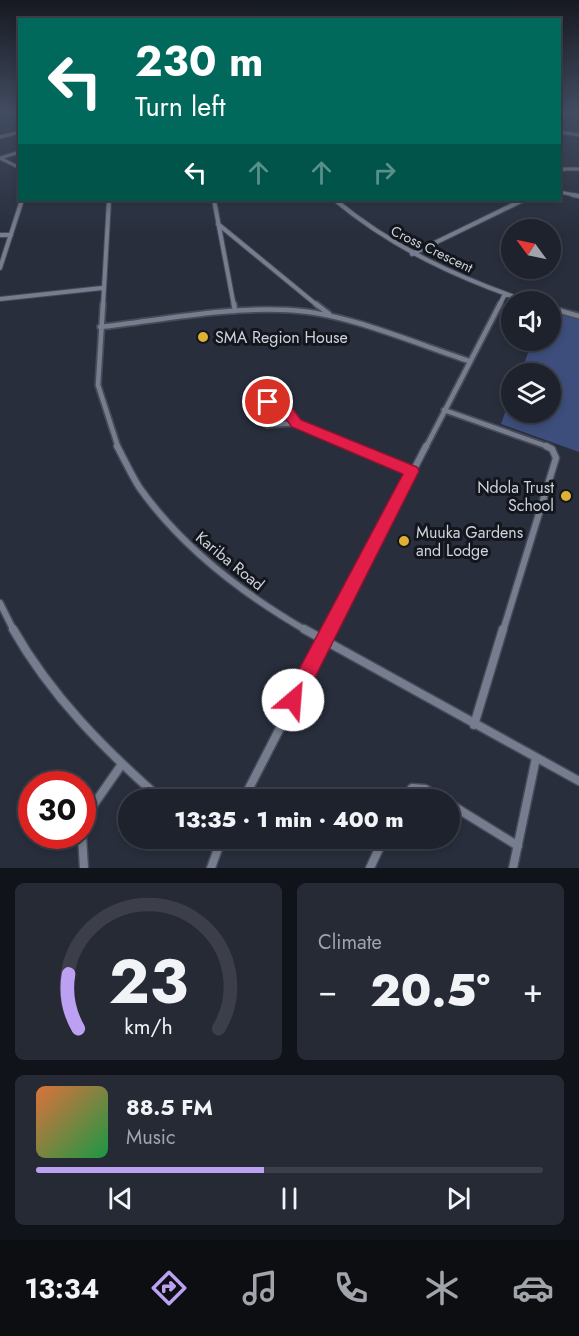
<!DOCTYPE html>
<html lang="en">
<head>
<meta charset="utf-8">
<style>
	body { margin:0; font-family:Jost,sans-serif; background:#262a35; color:#f1f3f6; height:100vh; display:flex; flex-direction:column; font-size:22px; white-space:nowrap }
	* { box-sizing:border-box; margin:0 }
	p { font-size:20px; color:#a1a4aa }
	.icon { flex:none; width:33px; height:33px; fill:none; stroke:currentColor; stroke-width:2; stroke-linecap:round; stroke-linejoin:round }
	.map { position:relative; height:868px; overflow:hidden }
	.side { display:flex; flex-direction:column; gap:15px; padding:15px; background:#101319; flex:1 }
	.side>* { flex:none }
	.hud { position:absolute; left:18px; top:18px; width:543px; height:183px; border-radius:0px; box-shadow:0 3px 9px #0003,0 0 0 2px #3c3f49; background:#00695c; color:#fff; overflow:hidden }
	.needle { width:39px; rotate:303deg }
	.fabs { position:absolute; left:501px; top:219px; display:grid; gap:12px }
	.fabs a { display:grid; place-items:center; width:60px; height:60px; border-radius:50%; background:#1e222d; box-shadow:0 3px 9px #0003,0 0 0 2px #3c3f49; font-size:30px }
	.speed { position:absolute; left:18px; top:771px; display:flex; gap:12px; font-size:30px; font-weight:700; text-align:center }
	.speed>* { display:grid; place-content:center; width:78px; height:78px; border-radius:50%; background:#1e222d; box-shadow:0 3px 9px #0003,0 0 0 2px #3c3f49; line-height:1 }
	.speed .limit { border:9px solid #d22; background:#fff; color:#111 }
	.pin { position:absolute; display:grid; place-items:center; width:51px; height:51px; color:#fff; margin:-26px; border:3px solid #fff; border-radius:50%; box-shadow:0 2px 6px #0007 }
	.me { position:absolute; width:66px; margin:-33px; rotate:27deg; stroke-linejoin:round; filter:drop-shadow(0 0 4px #0008) }
	.turn { display:flex; align-items:center; gap:21px; height:126px; padding:0 18px; font-size:27px }
	.turn .icon { width:78px; height:78px; stroke-width:2.5 }
	.turn b { display:block; font-size:42px; line-height:51px }
	.lanes { display:flex; align-items:center; height:57px; padding:0 18px; background:#0003; justify-content:center; gap:30px; direction:ltr }
	.lanes .off { opacity:.35 }
	.big { font-size:45px; font-weight:800; line-height:1.1 }
	.side .tile { flex:1; display:flex; flex-direction:column; justify-content:center; gap:9px; min-width:0; padding:0 21px; border-radius:9px; background:#262a35 }
	.side .dial { align-items:center; gap:0 }
	.dial svg { height:156px; overflow:visible; fill:none; stroke:#3c3f49; stroke-width:7; stroke-linecap:round; text-anchor:middle }
	.dial text { fill:#f1f3f6; stroke:none }
	.song { display:flex; align-items:center; gap:18px }
	.cover { width:72px; height:72px; border-radius:9px; background:linear-gradient(135deg,hsl(20 70% 55%),hsl(140 70% 35%)) }
	.played { height:6px; border-radius:3px; background:linear-gradient(90deg,#bca0f2 45%,#3c3f49 45%) }
	.keys { display:flex; justify-content:space-around; direction:ltr }
	.heat { display:flex; justify-content:space-between; align-items:center; font-size:33px; direction:ltr }
	.side .tiles { flex:1; display:grid; gap:15px; grid-template-columns:1fr 1fr }
	.tile:last-child { grid-column:span 2 }
	.trip { position:absolute; left:118px; top:789px; width:342px; height:60px; border-radius:30px; background:#1e222d; box-shadow:0 3px 9px #0003,0 0 0 2px #3c3f49; font-weight:800; line-height:60px; text-align:center }
	.menu { display:flex; height:96px; justify-content:space-around; align-items:center; background:#0c0e12; color:#a1a4aa }
	.menu .icon { width:42px; height:42px }
	.menu .current { color:#bca0f2 }
	.menu b { font-size:27px; color:#f1f3f6 }
	.map>svg:first-child { display:block }
</style>
</head>
<body>
<div class="map">
<svg width="579" height="868" viewBox="0 0 579 868">
	<rect width="100%" height="100%" fill="#282e3c"/>
	<path fill="#3d4e7c" d="M551,311L579,319V452L501,424L511,396L512,412H550V374L520,373L533,341L550,340Z"/>
	<g fill="none" stroke-linecap="round" stroke-linejoin="round">
		<g stroke="#464b57" stroke-width="4.5">
			<path id="street-far4" d="M560,120L565,111
				M560,132L579,135
				M0,137L20,132
				M0,158L20,168
				M0,158L20,152
				M560,172L564,169H579
				M560,192L579,196"/>
		</g>
		<g stroke="#464b57" stroke-width="6">
			<path id="street-far3" d="M573,195L579,196
				M214,200L234,306
				M335,200C393,248 458,278 529,302
				M218,224L318,306
				M0,235H11
				M412,254L523,200
				M0,268L22,200
				M0,299L102,288
				M103,306L109,200
				M499,306L505,294"/>
		</g>
		<g stroke="#464b57" stroke-width="8">
			<path id="street-far2" d="M103,304L98,385L118,447
				M234,304L235,311
				M316,304L329,314
				M550,308L579,316
				M100,327C162,320 225,307 288,310C344,312 414,343 469,361
				M268,403L284,408L296,423L267,425L256,418V408Z
				M444,410L549,447
				M296,423L355,447
				M426,447L500,304"/>
		</g>
		<g stroke="#464b57" stroke-width="9">
			<path id="street-far1" d="M117,446C124,459 131,474 139,487C182,548 243,594 307,631
				M351,446L412,471
				M0,603L14,631
				M331,631L426,446
				M503,631L556,458L552,449L546,446"/>
		</g>
		<g stroke="#464b57" stroke-width="11">
			<path id="street" d="M13,629C51,696 105,750 162,800
				M304,629L579,781
				M474,725L503,629
				M243,800L331,629
				M403,800L412,788L425,789L443,800
				M450,804L518,846
				M82,827L92,807L122,764
				M82,836L84,868
				M209,838L219,846L211,868
				M370,868L384,838
				M513,868L536,758"/>
		</g>
		<use href="#street-far4" stroke="#767d8e" stroke-width="3"/>
		<use href="#street-far3" stroke="#767d8e" stroke-width="4"/>
		<use href="#street-far2" stroke="#767d8e" stroke-width="4.5"/>
		<use href="#street-far1" stroke="#767d8e" stroke-width="6"/>
		<use href="#street" stroke="#767d8e" stroke-width="8"/>
	</g>
	<linearGradient id="sky" x2="0" y2="1"><stop stop-color="#161921"/><stop offset="0.48" stop-color="#424c61"/><stop offset="1" stop-color="#424c61" stop-opacity="0"/></linearGradient>
	<rect width="579" height="233" fill="url(#sky)"/>
	<path fill="#e11d48" stroke="#92132f" stroke-width="1.5" d="M268,398L289,404L301,420L417,467L419,471L300,707L293,710L286,707L284,700L286,694L403,474L292,427L279,410L263,406V399Z"/>
	<g fill="#deb133" stroke="#14161d" stroke-width="2">
		<circle cx="203" cy="337" r="6"/>
		<circle cx="566" cy="496" r="6"/>
		<circle cx="404" cy="541" r="6"/>
	</g>
	<g text-anchor="middle" dominant-baseline="central" stroke-width="6" stroke-linejoin="round" paint-order="stroke">
		<g font-size="14" fill="#ced2dc" stroke="#14161d">
			<text transform="translate(432 249) rotate(26)">Cross Crescent</text>
		</g>
		<g font-size="16" fill="#ced2dc" stroke="#14161d" text-anchor="start">
			<text x="215" y="337">SMA Region House</text>
			<text x="554" y="487" text-anchor="end">Ndola Trust<tspan x="554" dy="18">School</tspan></text>
			<text x="416" y="532">Muuka Gardens<tspan x="416" dy="18">and Lodge</tspan></text>
		</g>
		<g font-size="16" fill="#ced2dc" stroke="#14161d">
			<text transform="translate(230 561) rotate(39)">Kariba Road</text>
		</g>
	</g>
</svg>
<div class="fabs">
<a><svg class="needle" viewBox="-14 -14 28 28"><path d="M0-13l5 13h-10z" fill="#e53935"/><path d="M0 13l5-13h-10z" fill="#a1a4aa"/></svg></a>
<a><svg class="icon" aria-label="sound" viewBox="0 0 24 24"><path d="M4 9h4l5-4v14l-5-4H4zM17 9q2 3 0 6"/></svg></a>
<a><svg class="icon" aria-label="layers" viewBox="0 0 24 24"><path d="M12 4l9 5-9 5-9-5zM3 14l9 5 9-5"/></svg></a>
</div>
<div class="speed"><div class="limit">30</div></div>
<div class="pin" style="left:268px;top:402px;background:#d93025"><svg class="icon" aria-label="arrive" viewBox="0 0 24 24"><path d="M6 21V4h12l-3 4 3 4H6"/></svg></div>
<svg class="me" style="left:293px;top:700px" viewBox="-20 -20 40 40"><circle r="19" fill="#fff"/><path d="M0-13L10 11 0 6-10 11z" fill="#e11d48"/></svg>
<div class="trip">13:35 · 1 min · 400 m</div>
<div class="hud">
<div class="turn"><svg class="icon" aria-label="left" viewBox="0 0 24 24"><path d="M17 20v-9H6M10 6l-5 5 5 5"/></svg><div><b>230 m</b>Turn left</div></div>
<div class="lanes"><svg class="icon" aria-label="left" viewBox="0 0 24 24"><path d="M17 20v-9H6M10 6l-5 5 5 5"/></svg><svg class="icon off" aria-label="ahead" viewBox="0 0 24 24"><path d="M12 20V5M6 11l6-6 6 6"/></svg><svg class="icon off" aria-label="ahead" viewBox="0 0 24 24"><path d="M12 20V5M6 11l6-6 6 6"/></svg><svg class="icon off" aria-label="right" viewBox="0 0 24 24"><path d="M7 20v-9h11M14 6l5 5-5 5"/></svg></div>
</div>
</div>
<section class="side">
<div class="tiles">
<div class="tile dial"><svg viewBox="0 0 100 80">
<path d="M14 69A42 42 0 1 1 86 69"/>
<path d="M14 69A42 42 0 0 1 9 41" stroke="#bca0f2"/>
<text x="50" y="56" font-size="32" font-weight="700">23</text>
<text x="50" y="72" font-size="11">km/h</text>
</svg></div>
<div class="tile"><p>Climate</p>
<div class="heat"><a>−</a><b class="big">20.5°</b><a>+</a></div>
</div>
<div class="tile">
<div class="song"><i class="cover"></i><div><b>88.5 FM</b><p>Music</p></div></div>
<div class="played"></div>
<div class="keys"><svg class="icon" aria-label="previous" viewBox="0 0 24 24"><path d="M18 5L8 12l10 7zM5 5v14"/></svg><svg class="icon" aria-label="pause" viewBox="0 0 24 24"><path d="M8 5v14M16 5v14"/></svg><svg class="icon" aria-label="next" viewBox="0 0 24 24"><path d="M6 5l10 7-10 7zM19 5v14"/></svg></div>
</div>
</div>
</section>
<nav class="menu">
<b>13:34</b>
<svg class="icon current" aria-label="directions" viewBox="0 0 24 24"><path d="M12 3l9 9-9 9-9-9zM9 14v-3h6M13 9l2 2-2 2"/></svg>
<svg class="icon" aria-label="music" viewBox="0 0 24 24"><path d="M9 18V5l10-2v13"/><circle cx="6" cy="18" r="3"/><circle cx="16" cy="16" r="3"/></svg>
<svg class="icon" aria-label="phone" viewBox="0 0 24 24"><path d="M5 4h4l2 5-3 2q2 4 5 5l2-3 5 2v4C11 20 4 13 5 4z"/></svg>
<svg class="icon" aria-label="climate" viewBox="0 0 24 24"><path d="M12 3v18M4 7l16 10M4 17L20 7"/></svg>
<svg class="icon" aria-label="car" viewBox="0 0 24 24"><path d="M5 17H2v-5l4-1 3-4h7l3 4 3 1v5h-3M9 17h6M6 11h13"/><circle cx="7" cy="17" r="2"/><circle cx="17" cy="17" r="2"/></svg>
</nav>
</body>
</html>
